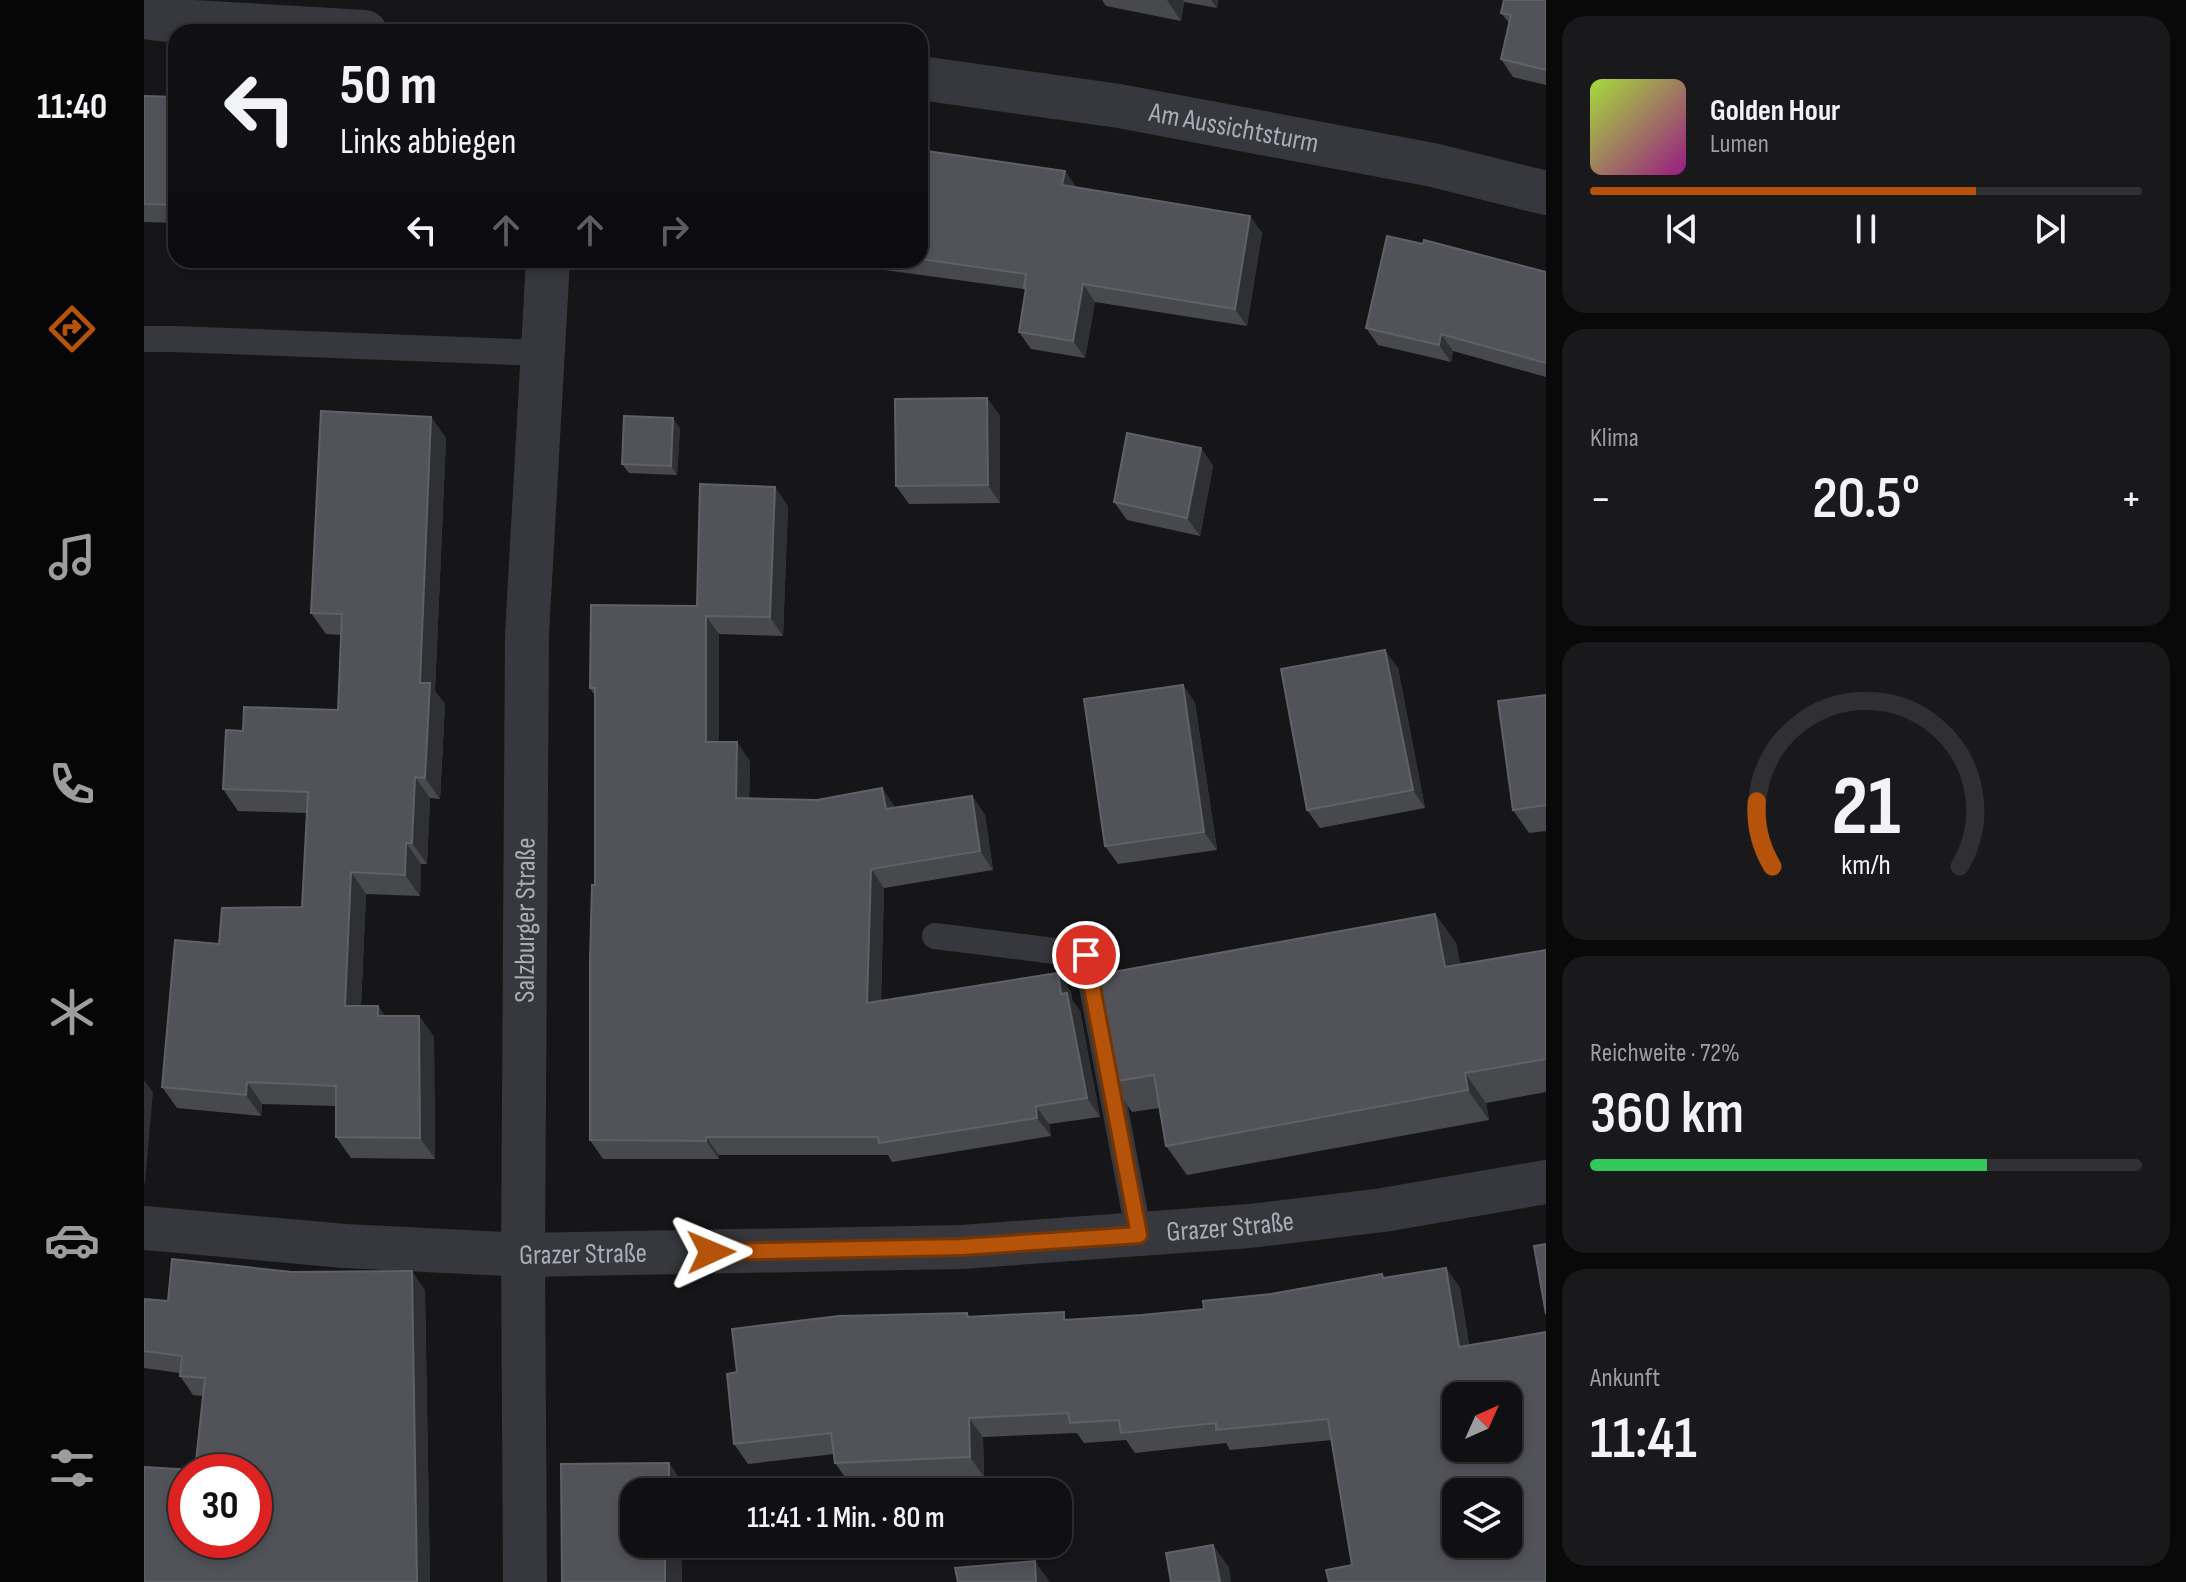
<!DOCTYPE html>
<html lang="de">
<head>
<meta charset="utf-8">
<style>
	body { margin:0; font-family:"Sofia Sans Condensed",sans-serif; background:#19191b; color:#f1f3f6; height:100vh; display:flex; flex-direction:column; font-size:30px; white-space:nowrap }
	* { box-sizing:border-box; margin:0 }
	p { font-size:26px; color:#9c9d9f }
	.icon { flex:none; width:44px; height:44px; fill:none; stroke:currentColor; stroke-width:2; stroke-linecap:round; stroke-linejoin:round }
	.map { position:relative; flex:1; overflow:hidden }
	.side { display:flex; flex-direction:column; gap:16px; padding:16px; background:#09090a; width:640px }
	.side>* { flex:none }
	.banner { position:absolute; left:24px; top:24px; width:760px; height:244px; border-radius:24px; box-shadow:0 4px 12px #0003,0 0 0 2px #303032; background:#101012; color:#f1f3f6; overflow:hidden }
	.needle { width:52px; rotate:45deg }
	.buttons { position:absolute; left:1298px; top:1382px; display:grid; gap:16px }
	.buttons a { display:grid; place-items:center; width:80px; height:80px; border-radius:16px; background:#101012; box-shadow:0 4px 12px #0003,0 0 0 2px #303032; font-size:40px }
	.speed { position:absolute; left:24px; top:1454px; display:flex; gap:16px; font-size:40px; font-weight:700; text-align:center }
	.speed>* { display:grid; place-content:center; width:104px; height:104px; border-radius:50%; background:#101012; box-shadow:0 4px 12px #0003,0 0 0 2px #303032; line-height:1 }
	.speed .limit { border:12px solid #d22; background:#fff; color:#111 }
	.pin { position:absolute; display:grid; place-items:center; width:68px; height:68px; color:#fff; margin:-34px; border:4px solid #fff; border-radius:50%; box-shadow:0 2px 8px #0007 }
	.me { position:absolute; width:88px; margin:-44px; rotate:89deg; stroke-linejoin:round; filter:drop-shadow(0 0 6px #0008) }
	.turn { display:flex; align-items:center; gap:28px; height:168px; padding:0 40px; font-size:36px }
	.turn .icon { width:104px; height:104px; stroke-width:2.5 }
	.turn b { display:block; font-size:56px; line-height:68px }
	.lanes { display:flex; align-items:center; height:76px; padding:0 40px; background:#0003; justify-content:center; gap:40px; direction:ltr }
	.lanes .off { opacity:.35 }
	.big { font-size:60px; font-weight:600; line-height:1.1 }
	.side .card { flex:1; display:flex; flex-direction:column; justify-content:center; gap:12px; min-width:0; padding:0 28px; border-radius:24px; background:#19191b }
	.side .dial { align-items:center; gap:0 }
	.dial svg { height:208px; overflow:visible; fill:none; stroke:#303032; stroke-width:7; stroke-linecap:round; text-anchor:middle }
	.dial text { fill:#f1f3f6; stroke:none }
	.song { display:flex; align-items:center; gap:24px }
	.cover { width:96px; height:96px; border-radius:12px; background:linear-gradient(135deg,hsl(80 70% 55%),hsl(310 70% 35%)) }
	.played { height:8px; border-radius:4px; background:linear-gradient(90deg,#b45309 70%,#303032 70%) }
	.keys { display:flex; justify-content:space-around; direction:ltr }
	.heat { display:flex; justify-content:space-between; align-items:center; font-size:44px; direction:ltr }
	.charge { height:12px; border-radius:6px; background:linear-gradient(90deg,#34c759 72%,#303032 0) }
	.trip { position:absolute; left:476px; top:1478px; width:452px; height:80px; border-radius:24px; background:#101012; box-shadow:0 4px 12px #0003,0 0 0 2px #303032; font-weight:600; line-height:80px; text-align:center }
	main { display:flex; flex:1; min-height:0 }
	.tab-bar { display:flex; flex-direction:column; width:144px; justify-content:space-around; align-items:center; background:#060607; color:#9c9d9f }
	.tab-bar .icon { width:56px; height:56px }
	.tab-bar .active { color:#b45309 }
	.tab-bar b { font-size:36px; color:#f1f3f6 }
	.map>svg:first-child { display:block }
</style>
</head>
<body>
<main>
<nav class="tab-bar">
<b>11:40</b>
<svg class="icon active" aria-label="directions" viewBox="0 0 24 24"><path d="M12 3l9 9-9 9-9-9zM9 14v-3h6M13 9l2 2-2 2"/></svg>
<svg class="icon" aria-label="music" viewBox="0 0 24 24"><path d="M9 18V5l10-2v13"/><circle cx="6" cy="18" r="3"/><circle cx="16" cy="16" r="3"/></svg>
<svg class="icon" aria-label="phone" viewBox="0 0 24 24"><path d="M5 4h4l2 5-3 2q2 4 5 5l2-3 5 2v4C11 20 4 13 5 4z"/></svg>
<svg class="icon" aria-label="climate" viewBox="0 0 24 24"><path d="M12 3v18M4 7l16 10M4 17L20 7"/></svg>
<svg class="icon" aria-label="car" viewBox="0 0 24 24"><path d="M5 17H2v-5l4-1 3-4h7l3 4 3 1v5h-3M9 17h6M6 11h13"/><circle cx="7" cy="17" r="2"/><circle cx="17" cy="17" r="2"/></svg>
<svg class="icon" aria-label="filters" viewBox="0 0 24 24"><path d="M4 7h16M4 17h16"/><circle cx="9" cy="7" r="2"/><circle cx="15" cy="17" r="2"/></svg>
</nav>
<div class="map">
<svg width="1402" height="1582" viewBox="0 0 1402 1582">
	<rect width="100%" height="100%" fill="#161618"/>
	<g fill="none" stroke-linecap="round" stroke-linejoin="round">
		<path stroke="#37383d" stroke-width="26" d="M0,339H30L399,353
			M791,936L942,955L995,1235"/>
		<g stroke="#37383d" stroke-width="44">
			<path d="M0,17L32,21L221,32"/>
			<path id="s1" d="M776,78L975,106L1289,165L1402,193"/>
			<path id="s2" d="M0,1228L201,1246L379,1255L818,1247L1106,1226L1239,1210L1402,1182"/>
			<path id="s3" d="M381,1582L379,1255L383,634L404,260"/>
		</g>
	</g>
	<path fill="#47494d" d="M958,0H1074L1073,8L1040,2L1037,21L962,6Z
		M1402,0V85L1369,77L1357,59L1365,23L1357,13Z
		M0,96L32,97V223L0,222Z
		M776,150L921,171L932,187L1106,216L1118,233L1103,326L951,302L941,358L887,349L875,332L882,291L880,289L704,265L700,260H776Z
		M1402,272V377L1309,351L1307,362L1234,345L1222,328Z
		M843,398L856,416V503L765,504L752,486Z
		M287,417L302,438L291,691L301,704L296,799L286,798L283,864H277L276,896L222,894L217,1006H234L241,1016H275L290,1037L291,1159L207,1158L192,1137V1106L118,1104L117,1116L33,1108L18,1087L75,944L158,907L163,813L94,811L79,789L99,731L194,710L197,635L182,634L167,613Z
		M536,428L533,475L485,473L478,464Z
		M1057,448L1069,466L1056,536L983,520L970,502Z
		M644,506L639,636L575,634V742L606,761L605,798L751,808L828,796L841,815L849,870L740,888L737,1001L914,973L927,992L928,1000L936,1011L956,1117L905,1124L907,1136L748,1162L744,1155H575V1159H459L446,1140L451,885V696L446,688L553,606Z
		M1254,668L1281,808L1176,828L1163,810Z
		M1039,685L1051,703L1073,850L974,864L961,846Z
		M1402,695V831L1385,833L1369,810Z
		M1291,914L1312,943L1316,964L1402,950V1092L1342,1103L1345,1120L1043,1175L1022,1146L1015,1108L988,1112L967,1082Z
		M1302,1268L1316,1288L1325,1345L1208,1565L1188,1440L1086,1450L1082,1443L991,1453L982,1440L940,1443L933,1433L839,1437L840,1477L705,1483L691,1463L690,1454L604,1464L590,1444L593,1372L823,1313L826,1317L925,1320L998,1315L1060,1309L1127,1294Z
		M281,1290L286,1582H0L51,1470L59,1396L49,1395L36,1376V1373L0,1368V1299L24,1301Z
		M525,1463L541,1487V1492H490V1544H542V1548H537L538,1582H418L417,1464Z"/>
	<path fill="#2f3033" d="M1023,0H1039L1040,2L1037,21Z
		M1067,0H1074L1073,8Z
		M921,171L933,188L918,185Z
		M1106,216L1118,233L1103,326L1091,309Z
		M939,284L951,302L941,358L929,341Z
		M1297,334L1309,351L1307,362L1295,345Z
		M843,398L856,416V503L844,485Z
		M287,417L302,438L291,691L301,704L296,799L281,778L276,683Z
		M529,418L536,428L533,475L527,466Z
		M1057,448L1069,466L1056,536L1043,518Z
		M631,487L644,506L639,636L626,617Z
		M562,616L575,634V761L562,742Z
		M1241,650L1254,668L1281,808L1269,790Z
		M1039,685L1051,703L1073,850L1060,832Z
		M593,742L606,761L605,817L592,798Z
		M271,777L286,798L283,864L268,843Z
		M738,788L751,807L755,828L742,809Z
		M828,796L841,815L849,870L836,851Z
		M262,843L277,864L276,896L261,875Z
		M727,869L740,888L736,1022L723,1003Z
		M207,872L222,894L216,1028L201,1006Z
		M1291,914L1312,943L1322,996L1301,967Z
		M914,973L927,992L928,1000L936,1011L956,1117L943,1098L917,994Z
		M234,1006L249,1028L234,1016Z
		M275,1016L290,1037L291,1159L276,1138Z
		M1321,1073L1342,1103L1345,1120L1324,1090Z
		M0,1080L9,1092L1,1184L0,1182Z
		M103,1082L118,1104L117,1116L102,1095Z
		M892,1106L905,1124L907,1136L893,1118Z
		M562,1137L575,1155V1159L562,1141Z
		M1302,1268L1316,1288L1328,1367L1315,1347Z
		M268,1271L281,1290L286,1582H273Z
		M825,1418L839,1437L840,1477L826,1457Z
		M525,1463L541,1487V1492H525Z
		M521,1544H534L537,1548L538,1582H521Z
		M1069,1545L1085,1567L1087,1582H1076Z
		M891,1561L906,1582H892Z"/>
	<path fill="#525359" stroke="#5f6168" stroke-width="2" fill-rule="evenodd" d="M1360,0H1402V70L1357,59L1367,15L1357,13Z
		M0,96L32,97V205L0,204Z
		M776,150L921,171L918,185L1106,216L1091,309L939,284L929,341L875,332L882,288H880L882,274L776,259Z
		M1243,236L1279,244L1280,240L1402,272V363L1297,334L1295,345L1222,328Z
		M843,398L844,485L752,486L751,399Z
		M177,411L287,417L276,683H286L281,778L271,777L268,843H262L261,875L207,872L201,1006H234V1016H275L276,1138L192,1137V1086L103,1082L102,1095L18,1087L31,940L75,944L78,908L158,907L164,792L79,789L82,730L99,731L100,707L194,710L198,614L167,613Z
		M480,416L529,418L527,466L478,464Z
		M983,433L1057,448L1043,518L970,502Z
		M556,484L631,487L626,617L562,616V742H593L592,798L673,800L738,788L742,809L828,796L836,851L727,869L723,1003L914,973L917,994L923,993L943,1098L892,1106L893,1118L735,1143L734,1137H562V1141L446,1140V959L448,885H451V688H446L447,605L553,606Z
		M1241,650L1269,790L1163,810L1137,669Z
		M1039,685L1060,832L961,846L940,699Z
		M1402,695V805L1369,810L1354,701Z
		M1291,914L1301,967L1402,950V1059L1321,1073L1324,1090L1022,1146L1010,1075L967,1082L947,976Z
		M1402,1244V1314L1390,1246Z
		M28,1259L148,1272L268,1271L273,1582H0V1467L51,1470L61,1378L36,1376L38,1356L0,1351V1299L24,1301ZM42,1472H110V1540H42Z
		M1302,1268L1315,1347L1402,1332V1582H1185L1182,1570L1208,1565L1184,1419L1072,1430V1423L977,1433L975,1420L926,1423L924,1413L825,1418L826,1457L691,1463L687,1433L590,1444L583,1374L593,1372L588,1329L695,1316L823,1313V1317L920,1312V1320L998,1315L1060,1309L1059,1301L1127,1294L1238,1274L1239,1278ZM1312,1396H1364V1448H1312ZM1312,1492H1364V1544H1312Z
		M525,1463V1492H490V1544H521V1582H418L417,1464Z
		M1069,1545L1076,1582H1027L1022,1553Z
		M891,1561L892,1582H814L811,1568Z"/>
	<g fill="none" stroke-linecap="round" stroke-linejoin="round">
		<g stroke="#753606" stroke-width="20">
			<path id="route" d="M567,1252L818,1247L995,1235L942,955"/>
		</g>
		<use href="#route" stroke="#b45309" stroke-width="14"/>
	</g>
	<g text-anchor="middle" dominant-baseline="central" stroke-width="8" stroke-linejoin="round" paint-order="stroke">
		<g font-size="28" fill="#a8adb8" stroke="#111113">
			<text stroke="none"><textPath href="#s1" startOffset="318">Am Aussichtsturm</textPath></text>
			<text stroke="none"><textPath href="#s3" startOffset="662">Salzburger Straße</textPath></text>
			<text stroke="none"><textPath href="#s2" startOffset="1088">Grazer Straße</textPath></text>
			<text stroke="none"><textPath href="#s2" startOffset="440">Grazer Straße</textPath></text>
		</g>
	</g>
</svg>
<div class="buttons">
<a><svg class="needle" viewBox="-14 -14 28 28"><path d="M0-13l5 13h-10z" fill="#e53935"/><path d="M0 13l5-13h-10z" fill="#9c9d9f"/></svg></a>
<a><svg class="icon" aria-label="layers" viewBox="0 0 24 24"><path d="M12 4l9 5-9 5-9-5zM3 14l9 5 9-5"/></svg></a>
</div>
<div class="speed"><div class="limit">30</div></div>
<div class="pin" style="left:942px;top:955px;background:#d93025"><svg class="icon" aria-label="arrive" viewBox="0 0 24 24"><path d="M6 21V4h12l-3 4 3 4H6"/></svg></div>
<svg class="me" style="left:567px;top:1252px" viewBox="-20 -20 40 40"><path d="M0-17L14 15 0 8-14 15z" fill="#b45309" stroke="#fff" stroke-width="4"/></svg>
<div class="trip">11:41 · 1 Min. · 80 m</div>
<div class="banner">
<div class="turn"><svg class="icon" aria-label="left" viewBox="0 0 24 24"><path d="M17 20v-9H6M10 6l-5 5 5 5"/></svg><div><b>50 m</b>Links abbiegen</div></div>
<div class="lanes"><svg class="icon" aria-label="left" viewBox="0 0 24 24"><path d="M17 20v-9H6M10 6l-5 5 5 5"/></svg><svg class="icon off" aria-label="ahead" viewBox="0 0 24 24"><path d="M12 20V5M6 11l6-6 6 6"/></svg><svg class="icon off" aria-label="ahead" viewBox="0 0 24 24"><path d="M12 20V5M6 11l6-6 6 6"/></svg><svg class="icon off" aria-label="right" viewBox="0 0 24 24"><path d="M7 20v-9h11M14 6l5 5-5 5"/></svg></div>
</div>
</div>
<section class="side">
<div class="card">
<div class="song"><i class="cover"></i><div><b>Golden Hour</b><p>Lumen</p></div></div>
<div class="played"></div>
<div class="keys"><svg class="icon" aria-label="previous" viewBox="0 0 24 24"><path d="M18 5L8 12l10 7zM5 5v14"/></svg><svg class="icon" aria-label="pause" viewBox="0 0 24 24"><path d="M8 5v14M16 5v14"/></svg><svg class="icon" aria-label="next" viewBox="0 0 24 24"><path d="M6 5l10 7-10 7zM19 5v14"/></svg></div>
</div>
<div class="card"><p>Klima</p>
<div class="heat"><a>−</a><b class="big">20.5°</b><a>+</a></div>
</div>
<div class="card dial"><svg viewBox="0 0 100 80">
<path d="M14 69A42 42 0 1 1 86 69"/>
<path d="M14 69A42 42 0 0 1 8 44" stroke="#b45309"/>
<text x="50" y="56" font-size="32" font-weight="700">21</text>
<text x="50" y="72" font-size="11">km/h</text>
</svg></div>
<div class="card"><p>Reichweite · 72%</p><b class="big">360 km</b><div class="charge"></div></div>
<div class="card"><p>Ankunft</p><b class="big">11:41</b></div>
</section>
</main>
</body>
</html>
